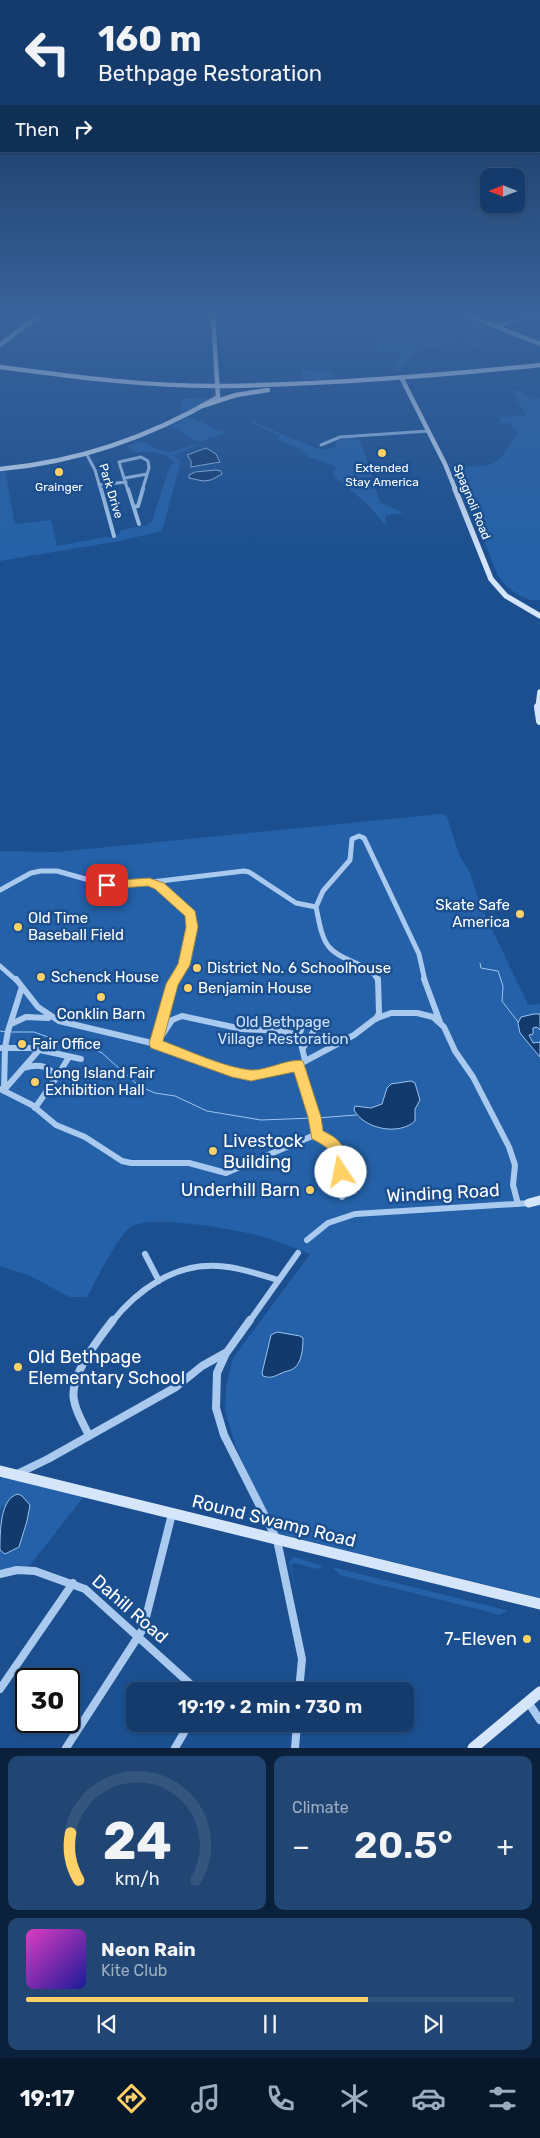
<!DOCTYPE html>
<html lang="en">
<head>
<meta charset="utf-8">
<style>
	body { margin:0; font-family:Rubik,sans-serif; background:#214673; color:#f1f3f6; height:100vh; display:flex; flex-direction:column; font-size:19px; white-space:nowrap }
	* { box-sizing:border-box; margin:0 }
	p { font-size:16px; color:#9dadc1 }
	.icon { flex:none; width:28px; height:28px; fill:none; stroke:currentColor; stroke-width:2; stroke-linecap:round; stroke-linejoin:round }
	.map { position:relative; height:1748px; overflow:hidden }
	.side { display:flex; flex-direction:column; gap:8px; padding:8px; background:#0b203b; flex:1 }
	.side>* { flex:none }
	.banner { position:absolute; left:0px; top:0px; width:540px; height:152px; box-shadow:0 1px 4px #0004,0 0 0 1px #33557e; background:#143b6b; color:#f1f3f6; overflow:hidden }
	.needle { width:32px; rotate:270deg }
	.controls { position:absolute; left:480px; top:168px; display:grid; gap:10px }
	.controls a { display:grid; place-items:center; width:45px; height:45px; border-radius:10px; background:#143b6b; box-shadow:0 1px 4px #0004,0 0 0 1px #33557e; font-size:25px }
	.speed { position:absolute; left:15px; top:1668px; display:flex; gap:10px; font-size:25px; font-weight:700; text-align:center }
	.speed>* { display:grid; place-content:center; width:65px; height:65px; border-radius:50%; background:#143b6b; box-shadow:0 1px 4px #0004,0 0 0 1px #33557e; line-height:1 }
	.speed .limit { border:2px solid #111; border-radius:8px; background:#fff; color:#111 }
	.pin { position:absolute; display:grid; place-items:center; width:42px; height:42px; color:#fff; margin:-21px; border-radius:10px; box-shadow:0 2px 8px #0006 }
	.me { position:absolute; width:55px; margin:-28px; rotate:349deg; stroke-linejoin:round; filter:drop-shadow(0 0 4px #0008) }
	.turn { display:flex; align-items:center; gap:18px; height:105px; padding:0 15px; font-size:22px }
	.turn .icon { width:65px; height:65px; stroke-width:2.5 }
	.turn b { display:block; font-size:35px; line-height:42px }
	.then { display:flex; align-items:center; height:48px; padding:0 15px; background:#0003; gap:10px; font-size:19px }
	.big { font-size:38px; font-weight:600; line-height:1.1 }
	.side .widget { flex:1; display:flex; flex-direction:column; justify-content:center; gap:8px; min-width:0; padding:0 18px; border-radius:10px; background:#214673 }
	.side .dial { align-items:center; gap:0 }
	.dial svg { height:130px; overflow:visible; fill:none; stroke:#33557e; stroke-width:7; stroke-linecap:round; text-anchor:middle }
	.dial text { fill:#f1f3f6; stroke:none }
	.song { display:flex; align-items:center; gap:15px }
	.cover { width:60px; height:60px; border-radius:8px; background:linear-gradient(135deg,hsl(310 70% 55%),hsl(240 70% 35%)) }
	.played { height:5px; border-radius:2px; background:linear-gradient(90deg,#ffd166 70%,#33557e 70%) }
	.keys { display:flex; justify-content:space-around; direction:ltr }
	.heat { display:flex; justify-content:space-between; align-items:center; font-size:28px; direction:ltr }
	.side .tiles { flex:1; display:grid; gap:8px; grid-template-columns:1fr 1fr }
	.widget:last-child { grid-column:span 2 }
	.trip { position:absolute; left:126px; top:1682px; width:288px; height:50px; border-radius:10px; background:#143b6b; box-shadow:0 1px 4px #0004,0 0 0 1px #33557e; font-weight:600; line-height:50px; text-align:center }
	.dock { display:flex; height:80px; justify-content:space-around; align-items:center; background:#08182b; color:#9dadc1 }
	.dock .icon { width:35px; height:35px }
	.dock .on { color:#ffd166 }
	.dock b { font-size:22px; color:#f1f3f6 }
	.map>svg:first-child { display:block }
</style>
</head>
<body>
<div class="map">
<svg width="540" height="1748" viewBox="0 0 540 1748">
	<rect width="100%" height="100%" fill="#1b4f8f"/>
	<path fill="#2461a8" d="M368,316H391L380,322L394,327L395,336L407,340L445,323L451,324L468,318L498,330L474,343L512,362L478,348H465L471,345L460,340L446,346L415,351L400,371L392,370L402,354L391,352L370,353L369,351C382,341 383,327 368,316Z
		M326,369L336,376L330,379L303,380L301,370Z
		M512,391H521L525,395L540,399V600C522,602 509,589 498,576L454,466C497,468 497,467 518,431L514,430L510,423L450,428L501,423L499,417H501L526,415Z
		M205,398L206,401L182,413L180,399Z
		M188,417C202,419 212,431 227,431L224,434L198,442L171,426Z
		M257,419L256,423L315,448L323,450L335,447L336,442C343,436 352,437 360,440L380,502L403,513L386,515V525L366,503L335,477L333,473L336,468L333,465L309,457L297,447L276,439L280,436L251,422Z
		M142,441C169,455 166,454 195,444L199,445L174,455L181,461L162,531L120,541L0,561V471L5,470L15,524L51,520L57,546L106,537L115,538L122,530L147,525L152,521L169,468L174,463C165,451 150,450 136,453L127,446Z
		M440,814L445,815L447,817L459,854L469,871L481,906L528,1005L540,1004V1598L276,1533L236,1447L225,1411L226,1386L233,1358L310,1254C294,1248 277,1241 260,1236C236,1229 152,1215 132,1226C119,1234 95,1282 87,1297H70L28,1275L0,1266V851L57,852Z
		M3,1476L85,1495L28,1568L0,1570V1550L6,1554L3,1504L0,1511V1479Z
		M295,1557L323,1566L317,1569L294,1563L291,1564L296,1593L289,1562L291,1559Z
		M332,1567L506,1610L507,1611L499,1615L485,1611L340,1575Z"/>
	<path fill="#123a6d" stroke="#9cc4f0" d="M206,448L216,454L220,462L191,467V461L187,455Z
		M216,470L221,471L222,474L211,480L203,481L189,478V475L195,472Z
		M534,1014H540V1030L537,1027L533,1028V1034L529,1035L533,1043L540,1042V1057L520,1033L518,1023L521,1017Z
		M411,1081L415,1083L420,1100L415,1109V1121C399,1136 364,1129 354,1110L355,1106L371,1108L382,1104L387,1088L391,1084Z
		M277,1332L300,1336L303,1338C303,1347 302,1364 293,1369C290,1371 285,1371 282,1373C274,1376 272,1379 263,1376L262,1373L271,1335Z
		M18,1494L22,1496L30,1505L27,1521L19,1547L5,1554L0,1550C0,1532 0,1498 18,1494Z"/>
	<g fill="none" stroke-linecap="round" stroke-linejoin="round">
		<path stroke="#9cc4f0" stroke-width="1" d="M480,963L481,968L498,971L503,986L502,1001L518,1022
			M0,1031L6,1032
			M10,1032H34L67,1044L92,1048L102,1053L139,1086L155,1093L175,1096L207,1111L261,1120L313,1118
			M317,1118L356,1115"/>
		<path stroke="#a9c9ee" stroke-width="3" d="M494,316V320
			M497,327L520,318L540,317
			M321,445L340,437L429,431
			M86,453L95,470L101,491
			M125,478L147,474
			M99,485L126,482
			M128,491L119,462L141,457L148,461L149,468L142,491"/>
		<path stroke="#a9c9ee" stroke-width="4" d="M101,489L114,536
			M128,489L139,524
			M134,507L138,506L143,489"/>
		<path stroke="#a9c9ee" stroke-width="5" d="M152,882L244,871L249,872L296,903L316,907
			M0,890L31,873L41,871H57L107,885L149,882L160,886L191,914L192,920L184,965L174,981
			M0,966L17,981
			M378,981C370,962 343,963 330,948C321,939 319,920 316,907L323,891L350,860L352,839L359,836L364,838L419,954L425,981"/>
		<path stroke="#a9c9ee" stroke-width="6" d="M16,979L38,1007L59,1021L156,1044L233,1072L251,1076L298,1065L354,1035L375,1019L391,1013H417L433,1017L444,1027L455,1051L473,1077L509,1147L515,1165L513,1185L518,1204
			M424,979L440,1022
			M376,1019L379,1013L378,979
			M11,1024L26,1017L48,1018
			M159,1040L172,1020L182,1016L242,1029L282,1031L297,1035
			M156,1044L172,984L175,979
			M0,1048H31L81,1059
			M303,1048L315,1029L314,1025L310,1022L303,1023L299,1036L305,1060
			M298,1065L315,1117L317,1134C346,1147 342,1169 342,1197
			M24,1068C37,1064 49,1064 56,1078L35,1108
			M56,1078L69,1057
			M0,1089L32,1105L56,1125L85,1137L122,1161L131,1163H189L226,1173L317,1134
			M4,1090L39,1050
			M4,1091L5,1048L8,1031L22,987
			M307,1240L328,1223L355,1214L530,1203
			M145,1254L159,1281
			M112,1322C137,1290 175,1263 218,1266C238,1267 258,1274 278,1280
			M249,1322L298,1253"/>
		<path stroke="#a9c9ee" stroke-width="8" d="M226,1353L217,1373L216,1408L224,1435L277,1540L302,1659L299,1691
			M89,1436C84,1424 76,1413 74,1400C69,1376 99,1338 113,1320
			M17,1474L48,1459L176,1387L202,1366L227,1352L250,1320
			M0,1574L17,1570L35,1571L85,1589L198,1691
			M0,1689L73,1583
			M528,1702L540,1720
			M66,1748L143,1629L172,1514
			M175,1748L189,1724
			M295,1748L297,1724"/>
		<path stroke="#d6e6fa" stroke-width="4.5" d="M469,316L540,344
			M0,345L38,316
			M402,379L445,464L456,491
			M0,469C79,462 150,437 218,397L213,316"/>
		<path stroke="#d6e6fa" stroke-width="5.5" d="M455,489L491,579L506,596L540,616
			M538,708L540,692"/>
		<path stroke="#d6e6fa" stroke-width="8" d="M538,707L540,721"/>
		<path stroke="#d6e6fa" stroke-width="9" d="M529,1203L540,1200"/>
		<path stroke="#d6e6fa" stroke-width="11" d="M0,1471L540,1604
			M473,1748L540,1692"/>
		<path stroke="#f0f6ff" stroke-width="4.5" d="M0,367C75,377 150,387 226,386C331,384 436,376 540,365
			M202,406L236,395L268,390"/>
	</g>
	<linearGradient id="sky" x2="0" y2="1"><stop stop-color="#0f2b4f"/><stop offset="0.56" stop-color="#39639b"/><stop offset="1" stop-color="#39639b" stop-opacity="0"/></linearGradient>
	<rect width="540" height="561" fill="url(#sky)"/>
	<path fill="#ffd166" stroke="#a68842" d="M149,878L164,883L195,911L198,927L190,965L178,985L163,1041C187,1050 226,1068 251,1070C266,1071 291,1057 303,1061L321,1117L323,1131C338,1138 344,1144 347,1160C348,1166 349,1171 346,1176L341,1178L336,1176C326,1154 339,1152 312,1139L308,1117L294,1072L251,1081L232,1077L151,1048L149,1044L166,984L178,964L186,927L185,916L155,889L148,886L107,889L101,885L107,881Z"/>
	<g fill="#ffd166" stroke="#1b4f8f" stroke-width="2">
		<circle cx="382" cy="453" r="5"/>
		<circle cx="59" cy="472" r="5"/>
		<circle cx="520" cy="914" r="5"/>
		<circle cx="18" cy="927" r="5"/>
		<circle cx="197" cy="968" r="5"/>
		<circle cx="41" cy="977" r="5"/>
		<circle cx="188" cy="988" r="5"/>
		<circle cx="101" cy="997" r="5"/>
		<circle cx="22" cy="1044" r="5"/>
		<circle cx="35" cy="1082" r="5"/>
		<circle cx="213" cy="1151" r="5"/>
		<circle cx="310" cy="1190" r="5"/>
		<circle cx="18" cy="1367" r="5"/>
		<circle cx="527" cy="1639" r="5"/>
	</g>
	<g text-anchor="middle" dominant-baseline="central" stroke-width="5" stroke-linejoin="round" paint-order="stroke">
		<g font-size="12" fill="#fff" stroke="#1b4f8f">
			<text x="382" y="468">Extended<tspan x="382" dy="14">Stay America</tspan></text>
			<text x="59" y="487">Grainger</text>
		</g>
		<g font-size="12" fill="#fff" stroke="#1b4f8f">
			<text transform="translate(111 491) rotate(73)">Park Drive</text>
			<text transform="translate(472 502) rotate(68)">Spagnoli Road</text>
		</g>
		<g font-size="15" fill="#fff" stroke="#1b4f8f" text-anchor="start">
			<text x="510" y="905" text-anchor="end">Skate Safe<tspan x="510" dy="17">America</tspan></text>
			<text x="28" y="918">Old Time<tspan x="28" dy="17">Baseball Field</tspan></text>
			<text x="207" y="968">District No. 6 Schoolhouse</text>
			<text x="51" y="977">Schenck House</text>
			<text x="198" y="988">Benjamin House</text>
			<text x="101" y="1014" text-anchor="middle">Conklin Barn</text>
			<text x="32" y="1044">Fair Office</text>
			<text x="45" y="1073">Long Island Fair<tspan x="45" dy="17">Exhibition Hall</tspan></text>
		</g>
		<g font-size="15" fill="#cfe3fa" stroke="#1b4f8f">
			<text x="283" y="1022">Old Bethpage<tspan x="283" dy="17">Village Restoration</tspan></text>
		</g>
		<g font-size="18" fill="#fff" stroke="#1b4f8f" text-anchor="start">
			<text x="223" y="1141">Livestock<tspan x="223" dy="21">Building</tspan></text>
			<text x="300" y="1190" text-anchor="end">Underhill Barn</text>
			<text x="28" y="1357">Old Bethpage<tspan x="28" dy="21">Elementary School</tspan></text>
			<text x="517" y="1639" text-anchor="end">7-Eleven</text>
		</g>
		<g font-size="18" fill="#fff" stroke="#1b4f8f">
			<text transform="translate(443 1193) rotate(-3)">Winding Road</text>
			<text transform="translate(274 1521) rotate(14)">Round Swamp Road</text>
			<text transform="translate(130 1609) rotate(41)">Dahill Road</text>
		</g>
	</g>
</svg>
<div class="controls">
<a><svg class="needle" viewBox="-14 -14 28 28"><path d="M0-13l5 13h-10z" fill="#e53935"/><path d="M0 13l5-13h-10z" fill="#9dadc1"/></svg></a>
</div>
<div class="speed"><div class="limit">30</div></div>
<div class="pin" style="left:107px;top:885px;background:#d93025"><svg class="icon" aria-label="arrive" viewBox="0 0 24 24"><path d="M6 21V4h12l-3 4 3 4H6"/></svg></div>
<svg class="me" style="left:341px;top:1172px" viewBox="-20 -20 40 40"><circle r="19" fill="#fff"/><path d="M0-13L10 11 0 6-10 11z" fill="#ffd166"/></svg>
<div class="trip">19:19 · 2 min · 730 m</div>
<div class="banner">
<div class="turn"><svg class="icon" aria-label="left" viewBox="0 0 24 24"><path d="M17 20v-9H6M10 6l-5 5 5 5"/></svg><div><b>160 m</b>Bethpage Restoration</div></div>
<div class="then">Then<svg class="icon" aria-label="right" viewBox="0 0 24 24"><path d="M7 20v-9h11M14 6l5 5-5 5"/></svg></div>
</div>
</div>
<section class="side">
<div class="tiles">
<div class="widget dial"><svg viewBox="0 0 100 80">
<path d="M14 69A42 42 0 1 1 86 69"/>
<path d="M14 69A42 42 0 0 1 9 40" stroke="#ffd166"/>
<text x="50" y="56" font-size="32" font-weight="700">24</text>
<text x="50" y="72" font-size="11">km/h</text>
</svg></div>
<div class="widget"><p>Climate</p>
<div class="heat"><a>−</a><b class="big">20.5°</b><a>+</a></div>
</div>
<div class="widget">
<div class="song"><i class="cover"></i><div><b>Neon Rain</b><p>Kite Club</p></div></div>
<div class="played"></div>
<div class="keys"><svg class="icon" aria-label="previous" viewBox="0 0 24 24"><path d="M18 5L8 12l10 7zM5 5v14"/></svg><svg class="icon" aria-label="pause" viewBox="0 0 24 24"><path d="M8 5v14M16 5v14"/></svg><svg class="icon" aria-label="next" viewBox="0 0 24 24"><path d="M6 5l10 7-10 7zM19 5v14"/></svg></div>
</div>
</div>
</section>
<nav class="dock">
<b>19:17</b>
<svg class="icon on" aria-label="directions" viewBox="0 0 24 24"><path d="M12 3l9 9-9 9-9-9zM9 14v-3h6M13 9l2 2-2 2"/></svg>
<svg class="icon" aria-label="music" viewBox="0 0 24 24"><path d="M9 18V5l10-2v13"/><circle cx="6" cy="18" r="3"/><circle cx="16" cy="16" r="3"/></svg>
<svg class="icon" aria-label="phone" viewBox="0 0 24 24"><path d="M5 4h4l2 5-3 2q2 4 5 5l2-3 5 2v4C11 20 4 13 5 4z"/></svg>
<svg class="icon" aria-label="climate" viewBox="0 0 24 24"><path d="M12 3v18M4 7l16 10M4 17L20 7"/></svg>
<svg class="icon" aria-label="car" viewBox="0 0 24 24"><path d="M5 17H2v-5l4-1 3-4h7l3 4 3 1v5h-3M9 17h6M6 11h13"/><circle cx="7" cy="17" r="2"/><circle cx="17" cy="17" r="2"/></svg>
<svg class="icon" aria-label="filters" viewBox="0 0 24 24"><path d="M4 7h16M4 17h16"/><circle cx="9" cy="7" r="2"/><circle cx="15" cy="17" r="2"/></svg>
</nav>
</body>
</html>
